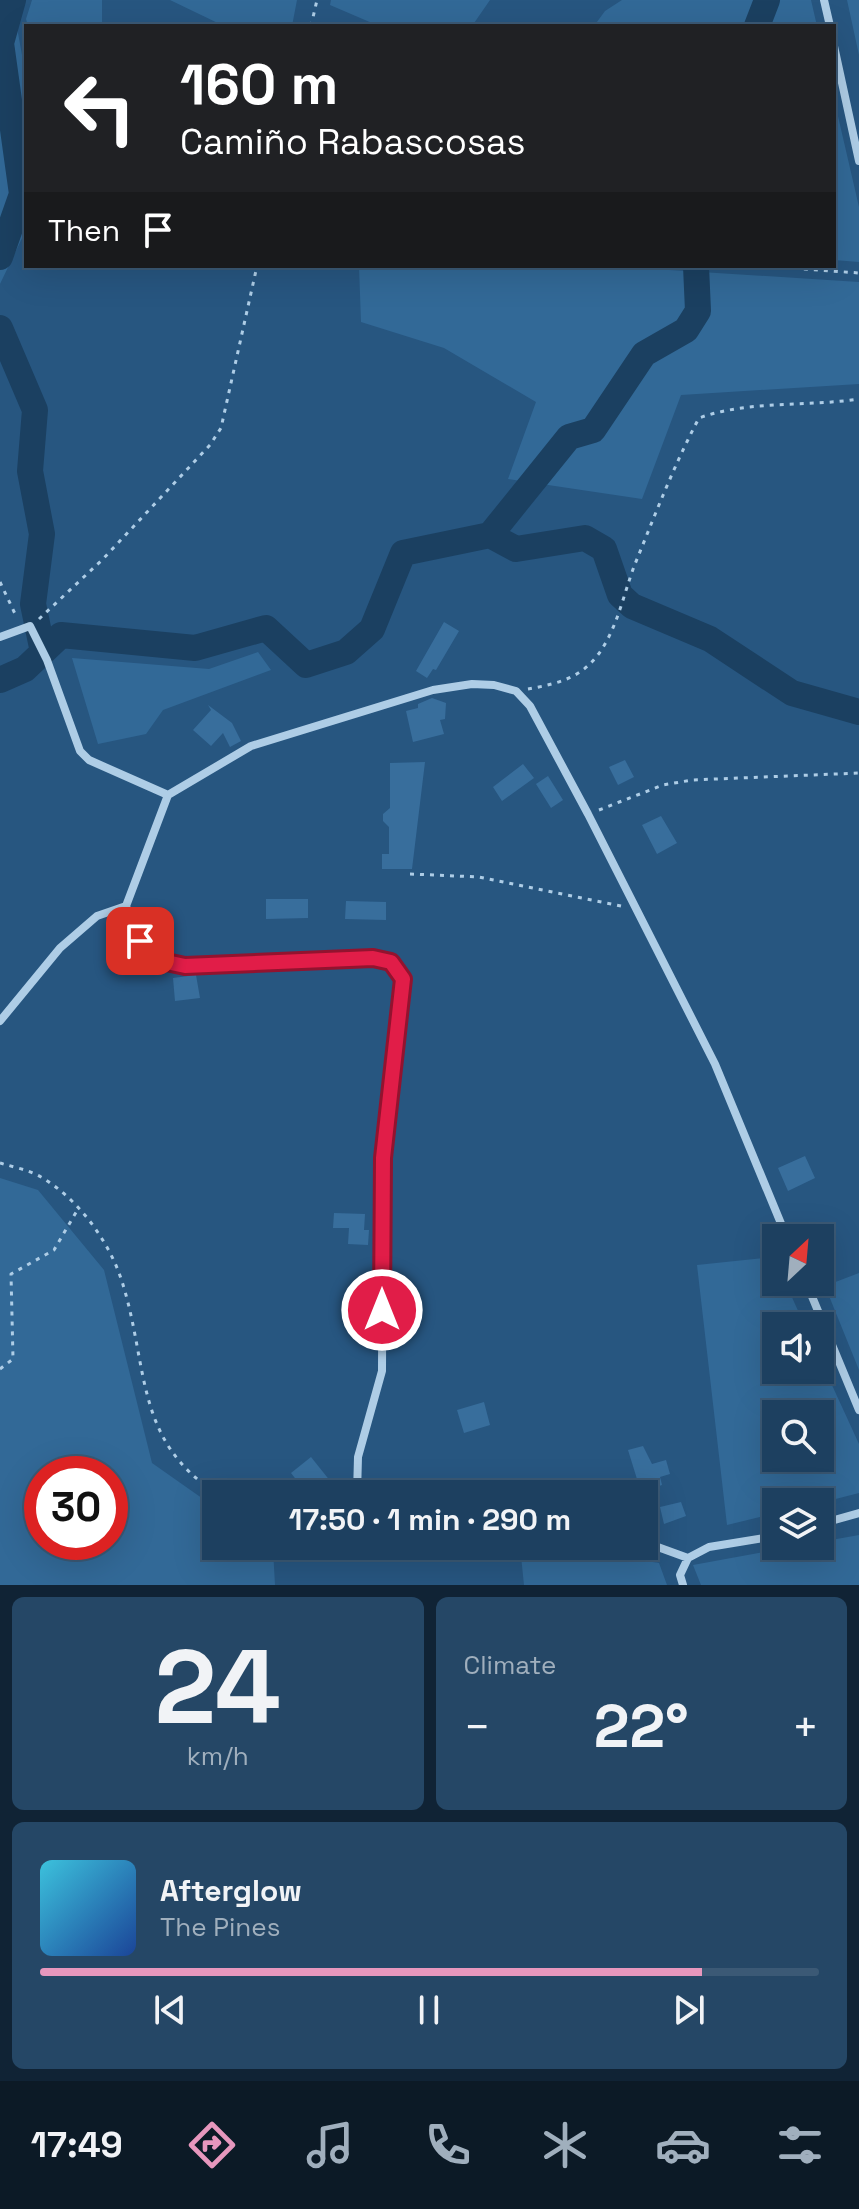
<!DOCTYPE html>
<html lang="en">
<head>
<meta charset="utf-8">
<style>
	body { margin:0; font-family:"Space Grotesk",sans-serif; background:#254766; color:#f1f3f6; height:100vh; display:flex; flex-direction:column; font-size:30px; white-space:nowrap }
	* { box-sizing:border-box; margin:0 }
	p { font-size:26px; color:#a0afbd }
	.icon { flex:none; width:44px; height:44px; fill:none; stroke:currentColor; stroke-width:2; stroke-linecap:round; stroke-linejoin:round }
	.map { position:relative; height:1585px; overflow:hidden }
	.sheet { display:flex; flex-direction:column; gap:12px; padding:12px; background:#102335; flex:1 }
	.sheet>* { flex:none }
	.top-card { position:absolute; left:24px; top:24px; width:812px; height:244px; border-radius:0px; box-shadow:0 8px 32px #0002,0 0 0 2px #3b5975; background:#202124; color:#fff; overflow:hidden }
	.needle { width:52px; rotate:26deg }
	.buttons { position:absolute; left:762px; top:1224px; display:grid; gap:16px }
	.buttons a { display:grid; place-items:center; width:72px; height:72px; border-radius:0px; background:#1d4060; box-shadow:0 8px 32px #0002,0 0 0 2px #3b5975; font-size:40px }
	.speed { position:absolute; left:24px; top:1456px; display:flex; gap:16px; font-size:40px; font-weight:700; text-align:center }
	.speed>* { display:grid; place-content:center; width:104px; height:104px; border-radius:50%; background:#1d4060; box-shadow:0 8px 32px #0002,0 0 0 2px #3b5975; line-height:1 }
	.speed .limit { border:12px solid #d22; background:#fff; color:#111 }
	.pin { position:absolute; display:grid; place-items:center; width:68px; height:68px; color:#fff; margin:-34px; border-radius:16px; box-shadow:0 4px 12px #0006 }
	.me { position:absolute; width:88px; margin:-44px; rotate:0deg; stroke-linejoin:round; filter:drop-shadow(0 0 6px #0008) }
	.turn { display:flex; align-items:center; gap:28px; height:168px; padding:0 24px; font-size:36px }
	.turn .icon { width:104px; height:104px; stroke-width:2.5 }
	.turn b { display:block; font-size:56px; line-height:68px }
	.then { display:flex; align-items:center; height:76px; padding:0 24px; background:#0003; gap:16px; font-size:30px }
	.big { font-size:60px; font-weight:700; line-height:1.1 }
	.sheet .widget { flex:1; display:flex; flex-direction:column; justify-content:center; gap:12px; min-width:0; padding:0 28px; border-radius:12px; background:#254766 }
	.sheet .dial { align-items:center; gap:0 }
	.dial b { font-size:104px; line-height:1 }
	.song { display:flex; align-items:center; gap:24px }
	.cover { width:96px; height:96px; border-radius:12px; background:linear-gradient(135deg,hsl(190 70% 55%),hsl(220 70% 35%)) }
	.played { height:8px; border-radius:4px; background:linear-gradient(90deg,#e797bd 85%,#3b5975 85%) }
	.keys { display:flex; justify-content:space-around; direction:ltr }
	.heat { display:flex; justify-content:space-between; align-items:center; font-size:44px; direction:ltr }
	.sheet .tiles { flex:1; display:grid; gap:12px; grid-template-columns:1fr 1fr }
	.widget:last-child { grid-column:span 2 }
	.trip { position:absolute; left:202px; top:1480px; width:456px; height:80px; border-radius:0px; background:#1d4060; box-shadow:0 8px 32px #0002,0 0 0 2px #3b5975; font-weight:700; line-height:80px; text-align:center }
	.tab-bar { display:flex; height:128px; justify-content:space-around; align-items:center; background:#0c1a26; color:#a0afbd }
	.tab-bar .icon { width:56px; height:56px }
	.tab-bar .current { color:#e797bd }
	.tab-bar b { font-size:36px; color:#f1f3f6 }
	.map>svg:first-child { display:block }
</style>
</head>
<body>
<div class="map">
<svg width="859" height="1585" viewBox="0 0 859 1585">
	<rect width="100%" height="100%" fill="#275680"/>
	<path fill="#326997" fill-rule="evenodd" d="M0,0H12L26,77V234H24L0,284Z
		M32,0H102V26H28L26,19Z
		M170,0H297L292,26H224Z
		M331,0H490L472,26H379L330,5Z
		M622,0H811L817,26H594L605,11Z
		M847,0H859V55Z
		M834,99L859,207V262L834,260Z
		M359,266H606L859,282V384L681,395L642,499L508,479L536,402L444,348L361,322Z
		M258,652L271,670L163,710L146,734L98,744L72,658L209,669Z
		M0,1178L38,1190L104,1270L152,1463L216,1508V1546H269L273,1549L275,1585H0ZM42,1474H110V1542H42Z
		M773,1257L776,1264V1282H785L805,1326H776V1370H820V1359L859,1444V1493L820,1503L776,1502V1513L727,1525L697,1265ZM776,1414H820V1458H776Z
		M859,1273V1370L825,1286Z
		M859,1535V1585H701L693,1565L796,1546H820V1542Z
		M520,1546H548L659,1563L667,1585H524Z"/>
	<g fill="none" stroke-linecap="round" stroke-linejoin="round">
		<path stroke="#1b4061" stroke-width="26" d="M757,26L767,0
			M0,257L22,194L1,43L13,0
			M0,328L35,410L30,471L42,534L33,604L43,652
			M490,535L516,549L585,538L604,549L620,595L632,606L710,639L792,693L859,712
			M0,680L25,669L61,635L195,648L266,628L306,665L346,652L372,629L403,553L490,535L569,437L593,430L644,354L686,330L698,311L696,266"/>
	</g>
	<path fill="#386e9c" d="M444,622L459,631L436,670L433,669L427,678L416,671Z
		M432,698L446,703L445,719L440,720L444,734L413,742L406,711L418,708V704Z
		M208,705L232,723L241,741L230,747L223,733L211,746L193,730L211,710Z
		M625,760L634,777L618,785L609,767Z
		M425,762L412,869H382V854H389V827L383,821V814L390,808V763Z
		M523,764L534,778L502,801L493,787Z
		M548,776L563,800L551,808L536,784Z
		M661,816L677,843L657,854L642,825Z
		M266,899H308V918L266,919Z
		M346,901L386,902V920L345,919Z
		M196,975L200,998L175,1001L173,978Z
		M805,1156L815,1178L788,1191L778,1168Z
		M334,1213L365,1214L364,1230H369L368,1245L348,1244L349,1228H333Z
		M484,1402L490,1425L464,1433L457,1410Z
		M643,1446L652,1464L666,1460L670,1474L660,1477L662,1485L641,1492L628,1450Z
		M311,1457L335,1487L326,1494H318L311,1486L305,1491L291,1473Z
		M681,1502L686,1516L664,1524L660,1507Z"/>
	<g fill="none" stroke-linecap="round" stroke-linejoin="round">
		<path stroke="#aecde6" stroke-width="3" stroke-dasharray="4 6" stroke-linecap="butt" d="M311,26L317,0
			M764,266L859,273
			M0,582L17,618
			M39,619L103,559L210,445L221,428L257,266
			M528,689C545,686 565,682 580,672C614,649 621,600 635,564C655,515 674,465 699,418C749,400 807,407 859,399
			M599,810L663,785L692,780L859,773
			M410,874L479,877L621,906
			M0,1163C13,1167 29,1170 41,1177C80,1200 112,1245 124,1288C148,1369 136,1443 218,1494
			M0,1369L13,1359L11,1274L54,1250L78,1209"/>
		<path stroke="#aecde6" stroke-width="8" d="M824,0L830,26
			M834,46L859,161
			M0,637L30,626L47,660L80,751L89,760L168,795L126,906C142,946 141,956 185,966L373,958L391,962L403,979L383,1158L382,1371L358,1457L357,1494
			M168,795L251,746L433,690L472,684L494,685L516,691L530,706L588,814L715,1064L787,1238
			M0,1021L60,948L97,916L126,906
			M806,1282L859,1410
			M820,1524L859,1513
			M644,1542L688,1558L709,1547L776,1536
			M683,1585L680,1575L688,1558"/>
	</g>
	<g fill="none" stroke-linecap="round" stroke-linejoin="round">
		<g stroke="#92132f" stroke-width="20">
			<path id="route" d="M140,941L157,960L185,966L373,958L391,962L403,979L383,1158L382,1310"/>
		</g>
		<use href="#route" stroke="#e11d48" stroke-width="14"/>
	</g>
</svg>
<div class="buttons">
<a><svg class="needle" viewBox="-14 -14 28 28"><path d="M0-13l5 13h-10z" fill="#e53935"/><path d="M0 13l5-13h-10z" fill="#a0afbd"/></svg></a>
<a><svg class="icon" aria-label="sound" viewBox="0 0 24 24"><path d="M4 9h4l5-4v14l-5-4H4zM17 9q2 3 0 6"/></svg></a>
<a><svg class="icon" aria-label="search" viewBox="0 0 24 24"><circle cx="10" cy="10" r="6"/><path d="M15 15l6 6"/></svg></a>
<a><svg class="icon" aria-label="layers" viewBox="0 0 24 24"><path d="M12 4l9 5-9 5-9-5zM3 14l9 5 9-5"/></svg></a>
</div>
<div class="speed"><div class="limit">30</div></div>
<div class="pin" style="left:140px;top:941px;background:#d93025"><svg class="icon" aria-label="arrive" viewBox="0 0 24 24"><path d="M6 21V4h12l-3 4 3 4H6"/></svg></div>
<svg class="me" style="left:382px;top:1310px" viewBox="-20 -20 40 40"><circle r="17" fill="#e11d48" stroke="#fff" stroke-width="3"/><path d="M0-11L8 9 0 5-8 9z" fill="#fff"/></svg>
<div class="trip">17:50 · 1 min · 290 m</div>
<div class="top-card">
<div class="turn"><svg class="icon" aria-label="left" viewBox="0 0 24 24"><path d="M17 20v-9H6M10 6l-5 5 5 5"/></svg><div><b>160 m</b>Camiño Rabascosas</div></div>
<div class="then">Then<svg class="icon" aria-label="arrive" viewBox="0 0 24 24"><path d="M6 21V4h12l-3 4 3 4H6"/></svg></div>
</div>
</div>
<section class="sheet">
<div class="tiles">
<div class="widget dial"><b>24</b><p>km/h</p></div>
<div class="widget"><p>Climate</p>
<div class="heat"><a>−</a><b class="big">22°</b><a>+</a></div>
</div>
<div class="widget">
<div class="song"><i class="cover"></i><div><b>Afterglow</b><p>The Pines</p></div></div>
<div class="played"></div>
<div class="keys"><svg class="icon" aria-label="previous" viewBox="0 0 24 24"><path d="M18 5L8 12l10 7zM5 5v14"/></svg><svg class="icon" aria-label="pause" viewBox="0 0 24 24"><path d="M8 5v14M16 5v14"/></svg><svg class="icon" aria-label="next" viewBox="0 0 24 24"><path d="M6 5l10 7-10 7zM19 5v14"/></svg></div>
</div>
</div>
</section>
<nav class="tab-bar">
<b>17:49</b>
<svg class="icon current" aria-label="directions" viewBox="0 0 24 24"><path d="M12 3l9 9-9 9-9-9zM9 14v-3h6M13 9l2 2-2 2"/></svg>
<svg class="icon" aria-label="music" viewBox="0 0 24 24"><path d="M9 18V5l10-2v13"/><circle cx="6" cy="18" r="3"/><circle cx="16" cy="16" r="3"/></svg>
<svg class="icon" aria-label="phone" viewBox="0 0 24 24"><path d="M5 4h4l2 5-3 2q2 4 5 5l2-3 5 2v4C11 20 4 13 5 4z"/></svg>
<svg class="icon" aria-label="climate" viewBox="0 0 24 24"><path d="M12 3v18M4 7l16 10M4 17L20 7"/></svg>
<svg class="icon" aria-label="car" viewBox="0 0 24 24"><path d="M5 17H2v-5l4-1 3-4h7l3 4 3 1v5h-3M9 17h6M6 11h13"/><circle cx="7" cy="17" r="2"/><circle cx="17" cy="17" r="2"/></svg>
<svg class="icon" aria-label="filters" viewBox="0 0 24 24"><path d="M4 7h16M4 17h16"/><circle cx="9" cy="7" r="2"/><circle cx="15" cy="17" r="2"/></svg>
</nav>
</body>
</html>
